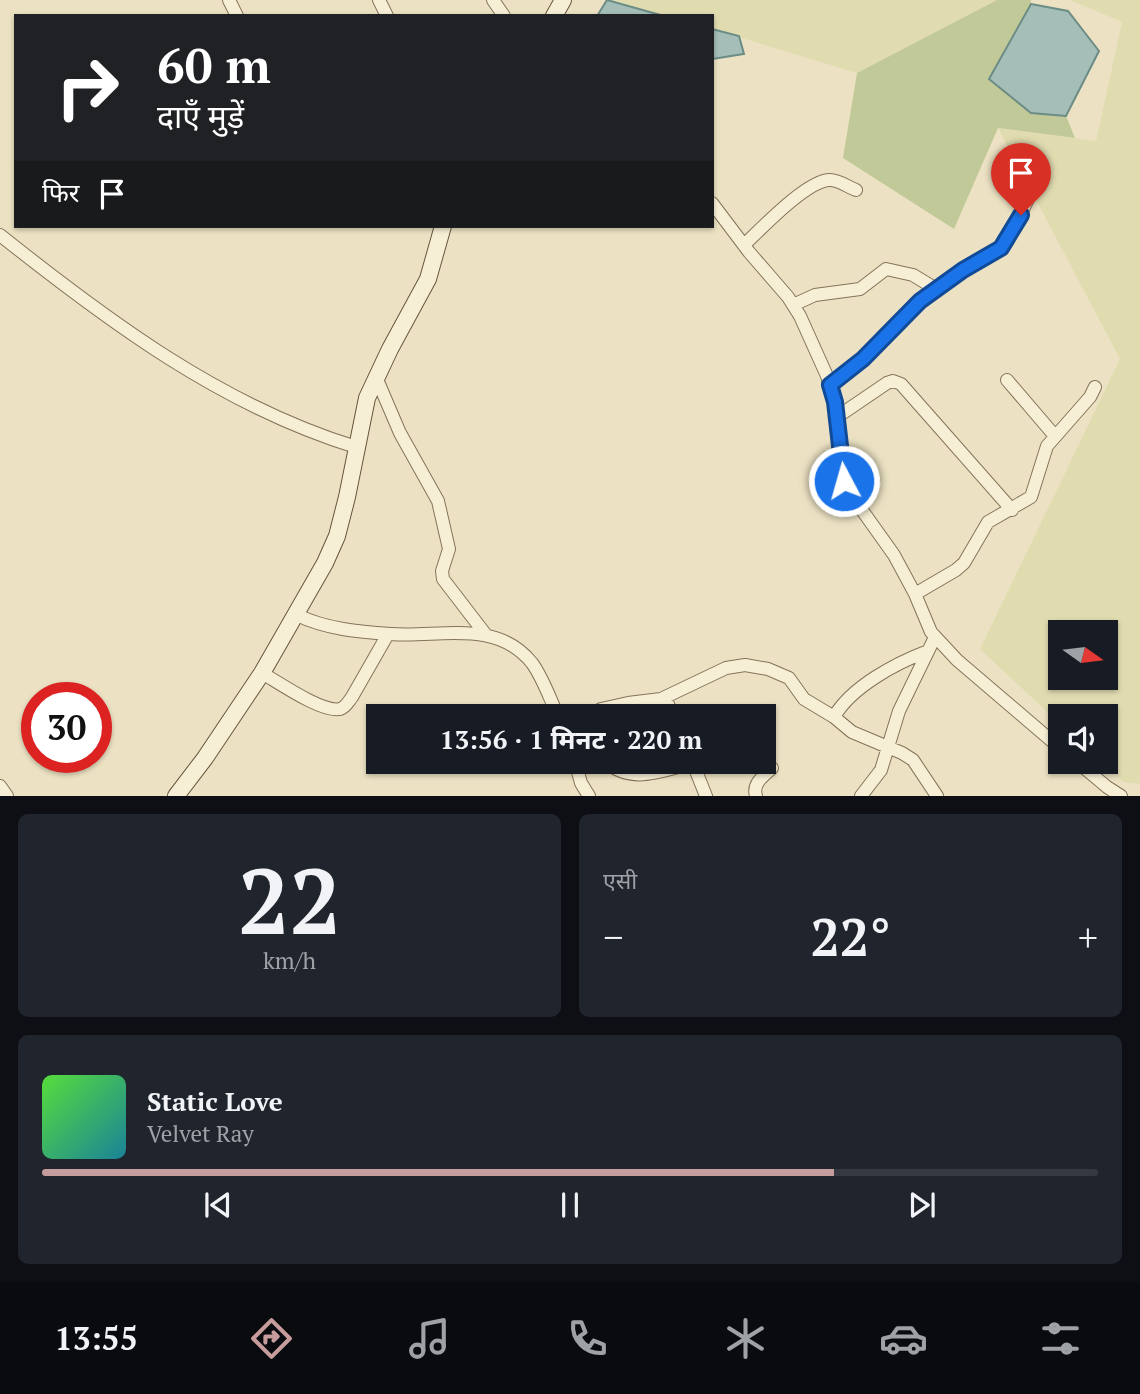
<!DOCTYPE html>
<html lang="hi">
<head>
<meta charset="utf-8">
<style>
	body { margin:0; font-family:"PT Serif","Noto Sans Devanagari",serif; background:#20242c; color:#f1f3f6; height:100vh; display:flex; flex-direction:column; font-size:26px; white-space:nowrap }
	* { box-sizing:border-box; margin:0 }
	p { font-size:23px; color:#9ea1a6 }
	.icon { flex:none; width:38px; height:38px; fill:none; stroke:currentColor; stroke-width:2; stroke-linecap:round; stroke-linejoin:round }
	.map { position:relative; height:796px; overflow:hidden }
	.details { display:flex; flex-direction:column; gap:18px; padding:18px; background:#0d0f14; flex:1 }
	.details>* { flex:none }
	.banner { position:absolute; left:14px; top:14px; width:700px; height:214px; border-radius:0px; box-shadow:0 2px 5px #0004; background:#202124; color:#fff; overflow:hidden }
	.needle { width:46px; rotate:104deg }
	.tools { position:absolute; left:1048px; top:620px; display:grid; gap:14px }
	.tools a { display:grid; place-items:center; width:70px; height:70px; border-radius:0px; background:#171b24; box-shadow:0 2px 5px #0004; font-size:35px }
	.speed { position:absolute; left:21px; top:682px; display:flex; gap:14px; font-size:35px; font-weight:700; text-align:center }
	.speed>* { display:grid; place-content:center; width:91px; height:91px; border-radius:50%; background:#171b24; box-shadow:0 2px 5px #0004; line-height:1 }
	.speed .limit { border:10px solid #d22; background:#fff; color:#111 }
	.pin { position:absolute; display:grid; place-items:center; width:60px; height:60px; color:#fff; margin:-72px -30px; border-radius:50% 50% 50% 0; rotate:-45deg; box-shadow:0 0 7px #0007 }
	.pin .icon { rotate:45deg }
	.me { position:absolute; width:77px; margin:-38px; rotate:354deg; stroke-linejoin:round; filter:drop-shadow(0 0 5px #0008) }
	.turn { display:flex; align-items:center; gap:24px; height:147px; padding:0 28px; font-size:32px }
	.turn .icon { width:91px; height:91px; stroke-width:2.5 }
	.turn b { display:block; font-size:49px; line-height:60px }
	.then { display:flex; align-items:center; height:66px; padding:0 28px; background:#0003; gap:14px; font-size:26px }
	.big { font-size:52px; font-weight:700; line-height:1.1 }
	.details .widget { flex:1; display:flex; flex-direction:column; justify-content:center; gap:10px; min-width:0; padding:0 24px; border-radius:10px; background:#20242c }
	.details .dial { align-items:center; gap:0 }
	.dial b { font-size:91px; line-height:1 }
	.song { display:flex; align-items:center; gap:21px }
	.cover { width:84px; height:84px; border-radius:10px; background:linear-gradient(135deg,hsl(110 70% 55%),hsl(190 70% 35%)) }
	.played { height:7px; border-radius:4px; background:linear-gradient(90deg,#c69c9c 75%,#363941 75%) }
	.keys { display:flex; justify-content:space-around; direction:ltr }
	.heat { display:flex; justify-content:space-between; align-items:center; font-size:38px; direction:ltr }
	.details .tiles { flex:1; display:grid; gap:18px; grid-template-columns:1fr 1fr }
	.widget:last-child { grid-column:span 2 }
	.trip { position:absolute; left:366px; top:704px; width:410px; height:70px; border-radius:0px; background:#171b24; box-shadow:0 2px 5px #0004; font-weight:700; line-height:70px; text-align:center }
	.dock { display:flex; height:112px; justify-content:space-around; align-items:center; background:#090b0e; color:#9ea1a6 }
	.dock .icon { width:49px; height:49px }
	.dock .on { color:#c69c9c }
	.dock b { font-size:32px; color:#f1f3f6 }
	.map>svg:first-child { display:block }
</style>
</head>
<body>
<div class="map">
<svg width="1140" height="796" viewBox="0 0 1140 796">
	<rect width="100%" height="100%" fill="#ece2c3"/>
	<path fill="#e1dcb0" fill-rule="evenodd" d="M607,0H997L857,73L712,29V16H664Z
		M1070,0H1140V784L1123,782L1101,761H1106V716H1060V724L980,649L1120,359L998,128L1096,141L1122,22ZM1060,632H1106V677H1060Z"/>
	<path fill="#c0c997" d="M997,0H1031V4L989,79L1031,113L1066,116L1075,138L998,128L954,229L843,158L857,73Z"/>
	<path fill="#a5bfb8" stroke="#6c8c86" stroke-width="2" d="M607,0L664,16H597Z
		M1031,4L1068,11L1099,51L1066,116L1031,113L989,79Z
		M712,29L739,36L744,54L712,59Z"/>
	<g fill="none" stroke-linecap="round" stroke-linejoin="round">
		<g stroke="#85735a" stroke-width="14">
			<path id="street" d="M229,0L237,16
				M379,0L387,16
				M493,0L504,16
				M712,203L749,252L788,297L800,316L827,376L835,402L842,471L847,489L894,555L915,594L931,632L957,660L1060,748
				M0,235C108,321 222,406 356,447
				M744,245C761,229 807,180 830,180C839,180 848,187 856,190
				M793,305L815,295L860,289L886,269L913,275L936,289
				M376,377L400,433L438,501L449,549L442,571L443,579L486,635
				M1007,380L1054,435
				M830,385L863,359L920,301L963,270L1001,249L1007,242L1028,199
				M837,417L887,383L893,381L901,384L1012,510
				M915,594L956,570L964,563L988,522L1031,497L1047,446L1090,397L1095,387
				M297,615C326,629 359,632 391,634C438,638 496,618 532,663C543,678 550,699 558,716
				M262,673C278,682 322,713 340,709C346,707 348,702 352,697L388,634
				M665,697L673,716
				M587,716L601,709L628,703L661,699L726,668L745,665L768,669L789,678L804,699L834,717L852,732L902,753L913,760L937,796
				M834,717C851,687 896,663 928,651
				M575,761L581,783L589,796
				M604,761C633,785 660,771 693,763
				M692,761L706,796
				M1076,761L1107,787L1121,796
				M0,786L7,796
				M756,796C752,783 764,776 772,768
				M861,796L881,770L899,711L935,637"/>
		</g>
		<g stroke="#67543e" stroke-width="18">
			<path id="secondary" d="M554,16L563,0
				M176,796L205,758L262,673L325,563L337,536L347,497L367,398L390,349L428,279L443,226"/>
		</g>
		<use href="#street" stroke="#f7efd5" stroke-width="12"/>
		<use href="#secondary" stroke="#f7efd5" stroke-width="16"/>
	</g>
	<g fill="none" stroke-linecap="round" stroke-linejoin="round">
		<g stroke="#114b97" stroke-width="18">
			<path id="route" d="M844,481L835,402L830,385L863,359L920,301L963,270L1001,248L1021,215"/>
		</g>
		<use href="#route" stroke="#1a73e8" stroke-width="12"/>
	</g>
</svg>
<div class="tools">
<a><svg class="needle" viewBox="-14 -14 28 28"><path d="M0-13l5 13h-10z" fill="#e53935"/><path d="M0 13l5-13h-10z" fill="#9ea1a6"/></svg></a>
<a><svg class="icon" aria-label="sound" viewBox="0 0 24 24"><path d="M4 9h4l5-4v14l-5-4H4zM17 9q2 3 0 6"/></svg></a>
</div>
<div class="speed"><div class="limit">30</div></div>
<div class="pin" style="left:1021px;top:215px;background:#d93025"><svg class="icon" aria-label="arrive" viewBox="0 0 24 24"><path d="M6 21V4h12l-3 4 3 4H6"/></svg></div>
<svg class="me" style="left:844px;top:481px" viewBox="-20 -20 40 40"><circle r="17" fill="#1a73e8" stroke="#fff" stroke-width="3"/><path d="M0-11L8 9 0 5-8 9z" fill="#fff"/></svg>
<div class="trip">13:56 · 1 मिनट · 220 m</div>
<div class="banner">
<div class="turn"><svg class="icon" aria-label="right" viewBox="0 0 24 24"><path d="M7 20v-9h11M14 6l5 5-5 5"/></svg><div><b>60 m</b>दाएँ मुड़ें</div></div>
<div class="then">फिर<svg class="icon" aria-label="arrive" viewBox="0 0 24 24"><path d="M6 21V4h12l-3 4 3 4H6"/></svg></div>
</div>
</div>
<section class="details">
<div class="tiles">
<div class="widget dial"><b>22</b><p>km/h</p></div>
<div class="widget"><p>एसी</p>
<div class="heat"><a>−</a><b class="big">22°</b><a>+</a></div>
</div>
<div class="widget">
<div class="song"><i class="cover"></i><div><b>Static Love</b><p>Velvet Ray</p></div></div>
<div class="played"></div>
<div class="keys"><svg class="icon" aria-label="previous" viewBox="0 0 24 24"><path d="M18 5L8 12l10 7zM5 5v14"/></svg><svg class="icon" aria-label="pause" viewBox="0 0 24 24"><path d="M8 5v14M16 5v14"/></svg><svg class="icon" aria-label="next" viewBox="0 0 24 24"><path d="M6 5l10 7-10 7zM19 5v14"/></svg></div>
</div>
</div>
</section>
<nav class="dock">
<b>13:55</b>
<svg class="icon on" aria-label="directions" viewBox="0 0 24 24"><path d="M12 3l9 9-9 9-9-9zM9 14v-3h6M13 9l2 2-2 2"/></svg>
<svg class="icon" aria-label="music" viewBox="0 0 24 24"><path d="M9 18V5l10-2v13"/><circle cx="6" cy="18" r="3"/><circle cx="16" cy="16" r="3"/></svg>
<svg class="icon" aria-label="phone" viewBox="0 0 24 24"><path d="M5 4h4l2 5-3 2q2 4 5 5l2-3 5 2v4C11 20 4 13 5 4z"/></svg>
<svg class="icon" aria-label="climate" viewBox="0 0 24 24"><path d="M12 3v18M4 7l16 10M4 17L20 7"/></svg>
<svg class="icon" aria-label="car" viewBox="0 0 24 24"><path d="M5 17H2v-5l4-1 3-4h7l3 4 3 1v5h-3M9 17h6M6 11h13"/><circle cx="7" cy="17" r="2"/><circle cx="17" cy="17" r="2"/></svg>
<svg class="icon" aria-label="filters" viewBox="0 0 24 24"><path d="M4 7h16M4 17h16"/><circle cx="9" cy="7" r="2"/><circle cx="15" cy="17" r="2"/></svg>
</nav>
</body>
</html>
